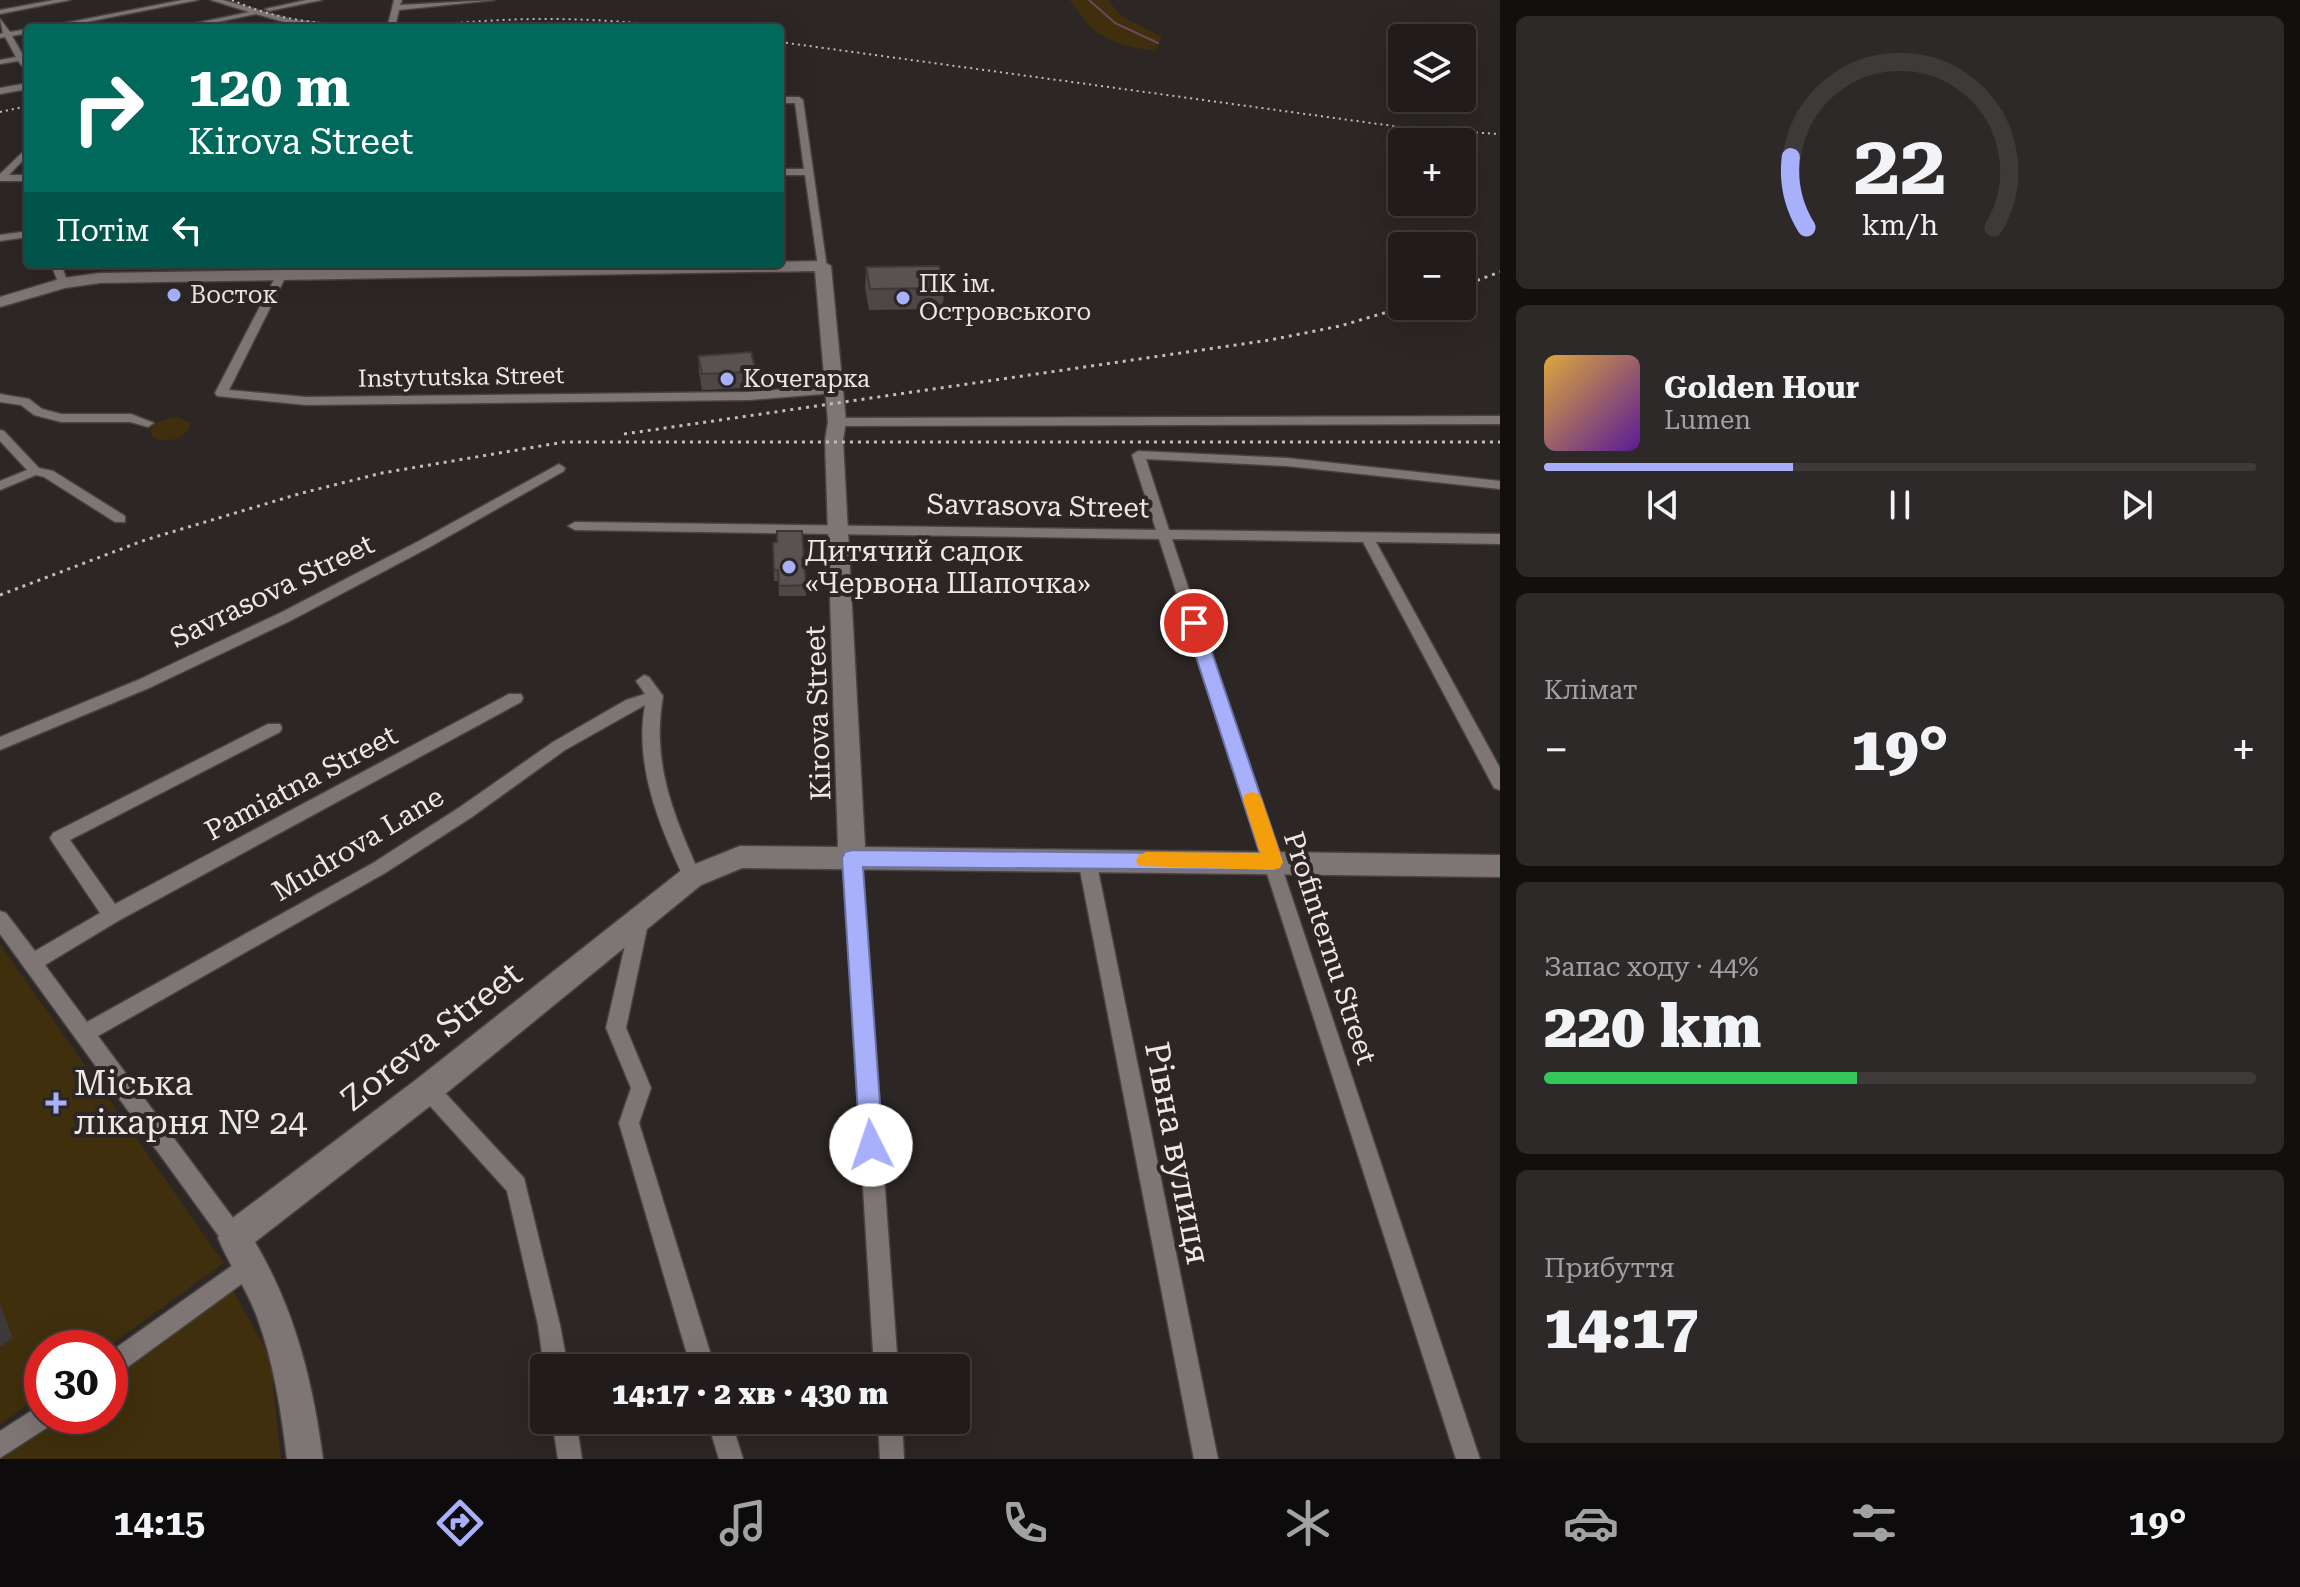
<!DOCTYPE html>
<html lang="uk">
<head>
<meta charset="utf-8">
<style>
	body { margin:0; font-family:"Roboto Serif",serif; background:#2d2928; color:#f1f3f6; height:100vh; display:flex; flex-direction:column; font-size:30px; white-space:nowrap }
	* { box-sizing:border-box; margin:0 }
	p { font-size:26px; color:#a2a1a3 }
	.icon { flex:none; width:44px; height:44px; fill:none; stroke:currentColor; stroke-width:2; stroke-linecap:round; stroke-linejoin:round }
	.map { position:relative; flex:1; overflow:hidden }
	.details { display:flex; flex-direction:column; gap:16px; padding:16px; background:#120f0f; width:800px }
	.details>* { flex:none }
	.banner { position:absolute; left:24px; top:24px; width:760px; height:244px; border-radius:8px; box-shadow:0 8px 32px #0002,0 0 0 2px #3e3a3a; background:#00695c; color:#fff; overflow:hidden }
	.buttons { position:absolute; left:1388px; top:24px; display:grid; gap:16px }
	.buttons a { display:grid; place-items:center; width:88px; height:88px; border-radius:8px; background:#211c1b; box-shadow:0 8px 32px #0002,0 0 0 2px #3e3a3a; font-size:40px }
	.speed { position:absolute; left:24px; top:1330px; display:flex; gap:16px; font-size:40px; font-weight:700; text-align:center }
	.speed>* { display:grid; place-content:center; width:104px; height:104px; border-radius:50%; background:#211c1b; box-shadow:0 8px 32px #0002,0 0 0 2px #3e3a3a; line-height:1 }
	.speed .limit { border:12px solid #d22; background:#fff; color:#111 }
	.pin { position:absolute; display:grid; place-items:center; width:68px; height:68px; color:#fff; margin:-34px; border:4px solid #fff; border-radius:50%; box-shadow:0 2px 8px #0007 }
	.me { position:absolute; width:88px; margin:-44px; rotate:356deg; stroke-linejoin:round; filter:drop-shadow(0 0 6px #0008) }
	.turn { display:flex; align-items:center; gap:28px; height:168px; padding:0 32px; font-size:36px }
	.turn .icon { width:104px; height:104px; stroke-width:2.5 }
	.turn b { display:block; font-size:56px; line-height:68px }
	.then { display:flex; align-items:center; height:76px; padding:0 32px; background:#0003; gap:16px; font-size:30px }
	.big { font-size:60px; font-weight:800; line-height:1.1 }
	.details .widget { flex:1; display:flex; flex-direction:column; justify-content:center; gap:12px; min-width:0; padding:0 28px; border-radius:12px; background:#2d2928 }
	.details .dial { align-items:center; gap:0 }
	.dial svg { height:208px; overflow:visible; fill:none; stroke:#3e3a3a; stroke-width:7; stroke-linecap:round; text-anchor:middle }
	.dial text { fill:#f1f3f6; stroke:none }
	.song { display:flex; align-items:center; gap:24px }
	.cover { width:96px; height:96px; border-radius:12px; background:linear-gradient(135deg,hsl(40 70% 55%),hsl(270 70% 35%)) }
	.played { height:8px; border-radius:4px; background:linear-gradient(90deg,#a8b0fc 35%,#3e3a3a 35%) }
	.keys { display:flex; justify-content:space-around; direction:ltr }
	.heat { display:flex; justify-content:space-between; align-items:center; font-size:44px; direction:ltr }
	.charge { height:12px; border-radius:6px; background:linear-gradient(90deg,#34c759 44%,#3e3a3a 0) }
	.trip { position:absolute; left:530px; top:1354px; width:440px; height:80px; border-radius:8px; background:#211c1b; box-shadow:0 8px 32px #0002,0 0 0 2px #3e3a3a; font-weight:800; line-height:80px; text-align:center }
	.tab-bar { display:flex; height:128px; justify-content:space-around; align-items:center; background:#0d0b0b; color:#a2a1a3 }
	.tab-bar .icon { width:56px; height:56px }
	.tab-bar .selected { color:#a8b0fc }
	.tab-bar b { font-size:36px; color:#f1f3f6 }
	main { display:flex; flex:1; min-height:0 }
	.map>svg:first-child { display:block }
</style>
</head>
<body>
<main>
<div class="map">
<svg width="1500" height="1459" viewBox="0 0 1500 1459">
	<rect width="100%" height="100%" fill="#2c2624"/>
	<path fill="#3f2f0c" d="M1069,0H1108L1120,15L1162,37L1154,51C1130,47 1108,44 1089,25C1081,17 1078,8 1069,0Z
		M179,417L191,424C186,440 166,444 152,437L150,430C157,420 167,418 179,417Z
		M0,944L224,1263L106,1348H42V1394L0,1425Z
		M233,1290L270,1357L281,1459H1L60,1416H110V1380Z"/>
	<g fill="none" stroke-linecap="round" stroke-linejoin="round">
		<path stroke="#6c465b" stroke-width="2" d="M1089,0L1115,23L1158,43"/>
		<g stroke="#484341" stroke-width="3">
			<path id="street" d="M54,0H70L0,14V10Z
				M182,0H198L56,28H40Z
				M211,0H223L292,20L363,28H323L291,24L256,14L189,28H173L249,12Z
				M306,0H322L269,11L265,9Z
				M394,0H402L400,5L494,0L399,10L395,28H387Z
				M0,19L10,32L28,29V33L12,36L23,55H28L26,60L28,73L18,61L0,64V60L16,57L5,37L0,38V34L3,33Z
				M28,83V89L0,94V88Z
				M780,97H799L803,100L827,268L818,266L805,175H780V169H804L795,103H780Z
				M28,147V155L9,175H28V181H0V174Z
				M28,231V237L0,241V235Z
				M51,264H61L68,283L67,285H59Z
				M282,264H292L229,390L306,397L749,392L835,385L841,389L835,393L749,400L306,405L217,396L215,393Z
				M0,394L29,399L42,409L61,414H131L154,423L148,427L130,422H61L34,415L21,405L0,402Z
				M1500,416V424L837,426L831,422L837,418Z
				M0,430L4,431L39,468L53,471L125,516V522H115L44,477L36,475L0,490V481L27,470L0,441Z
				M1138,451L1287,458L1500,481V489L1287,466L1146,459L1169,530L1500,534V544L1376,542L1500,768V790L1494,788L1363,542L1172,539L1480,1459H1456L1159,539L575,530L568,526L575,522L1156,530L1132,455Z
				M559,464L565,468L564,471L428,548L290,621L149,688L0,750V737L138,680L280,613L419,541Z
				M644,675L649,677L663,696C651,764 674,816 701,877L698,882L692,885L686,882C660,828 634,766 645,705L565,750L472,817L385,873L98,1036L242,1230L245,1238L242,1246L234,1249L226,1246L0,934V911L6,913L35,951L100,913L53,843L50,838L53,833L268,724H280L282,728L280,732L70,840L115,904L509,694H521L523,698L521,702L118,921L45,965L87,1022L373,863L460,807L553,742L626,700L645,694L636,681Z
				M852,851L858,853L861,858L898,1368H874L843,858L846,853Z
				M1087,853L1093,855L1096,860L1218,1459H1194L1078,860L1081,855Z
				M640,911L646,913L649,919L626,1028L651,1088L639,1123L715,1368H691L619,1123L631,1088L606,1028L631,919L634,913Z
				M428,1079L435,1082L524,1178L560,1325L568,1368H544L538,1325L507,1191L421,1096L418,1089L421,1082Z
				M250,1253L258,1256L261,1264L258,1272L118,1374L110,1378V1352Z
				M42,1404V1416H54L51,1425L0,1458V1431Z
				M552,1420H576L582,1459H558Z
				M707,1420H731L743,1459H719Z
				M878,1420H902L904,1459H880Z"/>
		</g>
		<g stroke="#484341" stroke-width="3">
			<path id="secondary" d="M823,261L831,266L846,422L843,440L865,847L1500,855V877L742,868L701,885L439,1099L255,1242C295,1310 313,1382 323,1459H287C281,1411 274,1363 257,1317C247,1289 229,1265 218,1238L222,1226L417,1079L683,869L740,846L838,847L825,440L828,422L815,271L100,283L65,288L0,307V297L63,278L100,273Z"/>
		</g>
		<use href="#street" fill="#7d7674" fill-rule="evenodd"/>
		<use href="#secondary" fill="#7d7674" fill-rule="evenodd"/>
		<path stroke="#c2bdbc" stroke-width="2" stroke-dasharray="2 4" stroke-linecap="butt" d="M232,0C294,28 358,27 424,23
			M413,28C503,16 591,16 681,28
			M780,42L1415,129L1500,134
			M0,112L28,106"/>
		<path stroke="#c2bdbc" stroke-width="3" stroke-dasharray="3 5" stroke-linecap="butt" d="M1462,286L1500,272
			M624,434L1270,340L1340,326L1408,306
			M0,595L145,540L302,493L382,473L564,442H1500"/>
	</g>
	<path fill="#4d4747" d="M866,267L945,288L942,309L869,310L865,288Z
		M698,356L756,371V387L728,389L702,390L699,372Z
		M777,531L806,585V596H779L778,581H774L773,553V543L776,542Z"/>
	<path fill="#3e3939" d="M0,1303L13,1338L0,1347Z"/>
	<path fill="#595252" stroke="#3e3939" stroke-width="2" d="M939,266L945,288L870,289L866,267Z
		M751,352L756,371L728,373L702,374L698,356Z
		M777,531H802L806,585L779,586L778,570H774L773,543L777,542Z"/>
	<path fill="#a8b0fc" stroke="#6d72a4" stroke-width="2" d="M1194,617L1202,623L1283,862L1280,868L1273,870L863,867L883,1145L880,1153L871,1157L863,1153L860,1145L842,858L845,852L852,850L1260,854L1185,623Z"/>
	<path fill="#f59e0b" d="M1252,792L1259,794L1262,800L1283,862L1280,868L1273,870L1139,866L1136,861L1139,855L1146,852L1260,853L1243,800L1245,794Z"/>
	<g fill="#a8b0fc" stroke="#2c2624" stroke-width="3">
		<circle cx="174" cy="295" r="8"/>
		<circle cx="903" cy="298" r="8"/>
		<circle cx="727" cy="379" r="8"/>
		<circle cx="789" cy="567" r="8"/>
		<path d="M52 1091h8v8h8v8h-8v8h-8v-8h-8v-8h8z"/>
	</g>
	<g text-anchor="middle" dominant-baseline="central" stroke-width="8" stroke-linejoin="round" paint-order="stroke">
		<g font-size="24" fill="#ece8e7" stroke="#2c2624" text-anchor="start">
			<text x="919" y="284">ПК ім.<tspan x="919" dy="28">Островського</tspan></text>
			<text x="190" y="295">Восток</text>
			<text x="743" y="379">Кочегарка</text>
		</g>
		<g font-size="24" fill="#ece8e7" stroke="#2c2624">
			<text transform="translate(461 377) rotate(-1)">Instytutska Street</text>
		</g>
		<g font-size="28" fill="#ece8e7" stroke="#2c2624">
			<text transform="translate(1038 506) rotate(1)">Savrasova Street</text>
			<text transform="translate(272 591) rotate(-26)">Savrasova Street</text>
			<text transform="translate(818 713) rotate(-92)">Kirova Street</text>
			<text transform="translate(301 783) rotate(-28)">Pamiatna Street</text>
			<text transform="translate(358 844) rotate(-31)">Mudrova Lane</text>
			<text transform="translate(1330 948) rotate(72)">Profinternu Street</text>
		</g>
		<g font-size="28" fill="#ece8e7" stroke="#2c2624" text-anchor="start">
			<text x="805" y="551">Дитячий садок<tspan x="805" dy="32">«Червона Шапочка»</tspan></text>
		</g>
		<g font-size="34" fill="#ece8e7" stroke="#2c2624">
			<text transform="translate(431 1036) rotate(-38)">Zoreva Street</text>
			<text transform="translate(1178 1153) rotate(79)">Рівна вулиця</text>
		</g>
		<g font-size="34" fill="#ece8e7" stroke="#2c2624" text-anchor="start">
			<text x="74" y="1083">Міська<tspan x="74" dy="39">лікарня № 24</tspan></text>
		</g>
	</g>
</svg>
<div class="buttons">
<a><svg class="icon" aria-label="layers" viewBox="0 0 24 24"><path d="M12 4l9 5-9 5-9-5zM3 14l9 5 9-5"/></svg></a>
<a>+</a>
<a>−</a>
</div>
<div class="speed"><div class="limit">30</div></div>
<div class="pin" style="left:1194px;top:623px;background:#d93025"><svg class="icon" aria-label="arrive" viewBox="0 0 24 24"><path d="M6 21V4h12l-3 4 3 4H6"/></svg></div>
<svg class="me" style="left:871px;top:1145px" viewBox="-20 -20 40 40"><circle r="19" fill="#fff"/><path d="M0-13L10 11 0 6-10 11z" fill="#a8b0fc"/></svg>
<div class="trip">14:17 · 2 хв · 430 m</div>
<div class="banner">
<div class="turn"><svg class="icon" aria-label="right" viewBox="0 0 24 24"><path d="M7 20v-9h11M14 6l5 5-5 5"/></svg><div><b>120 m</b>Kirova Street</div></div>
<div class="then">Потім<svg class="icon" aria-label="left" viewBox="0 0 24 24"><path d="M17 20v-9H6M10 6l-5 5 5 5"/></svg></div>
</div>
</div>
<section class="details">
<div class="widget dial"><svg viewBox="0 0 100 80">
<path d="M14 69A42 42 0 1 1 86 69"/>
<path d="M14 69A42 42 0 0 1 8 42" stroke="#a8b0fc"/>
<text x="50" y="56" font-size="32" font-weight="700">22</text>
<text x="50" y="72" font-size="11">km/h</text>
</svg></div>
<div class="widget">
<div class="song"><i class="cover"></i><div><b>Golden Hour</b><p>Lumen</p></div></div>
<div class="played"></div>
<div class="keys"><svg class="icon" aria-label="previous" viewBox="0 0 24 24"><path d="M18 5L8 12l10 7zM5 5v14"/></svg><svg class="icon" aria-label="pause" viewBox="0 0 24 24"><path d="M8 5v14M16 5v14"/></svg><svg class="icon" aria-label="next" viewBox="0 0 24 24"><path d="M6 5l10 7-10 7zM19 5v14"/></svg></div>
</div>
<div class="widget"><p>Клімат</p>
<div class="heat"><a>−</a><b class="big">19°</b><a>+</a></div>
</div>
<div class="widget"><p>Запас ходу · 44%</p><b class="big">220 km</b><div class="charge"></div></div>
<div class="widget"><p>Прибуття</p><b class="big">14:17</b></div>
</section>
</main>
<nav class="tab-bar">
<b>14:15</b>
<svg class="icon selected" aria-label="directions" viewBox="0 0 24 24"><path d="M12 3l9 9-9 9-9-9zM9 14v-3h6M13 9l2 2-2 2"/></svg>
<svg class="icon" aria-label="music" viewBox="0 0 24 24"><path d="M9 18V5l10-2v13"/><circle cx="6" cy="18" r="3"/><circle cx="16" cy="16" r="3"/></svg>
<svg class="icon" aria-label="phone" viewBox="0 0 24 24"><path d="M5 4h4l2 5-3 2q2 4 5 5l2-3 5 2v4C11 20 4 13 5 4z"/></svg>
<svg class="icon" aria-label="climate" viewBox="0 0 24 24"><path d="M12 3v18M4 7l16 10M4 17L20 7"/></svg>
<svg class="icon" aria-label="car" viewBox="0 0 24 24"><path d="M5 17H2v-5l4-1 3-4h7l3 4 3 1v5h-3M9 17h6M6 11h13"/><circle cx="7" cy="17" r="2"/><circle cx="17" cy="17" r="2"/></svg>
<svg class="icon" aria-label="filters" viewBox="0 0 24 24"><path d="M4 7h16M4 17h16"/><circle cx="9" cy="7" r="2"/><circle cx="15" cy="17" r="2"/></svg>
<b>19°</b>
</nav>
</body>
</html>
